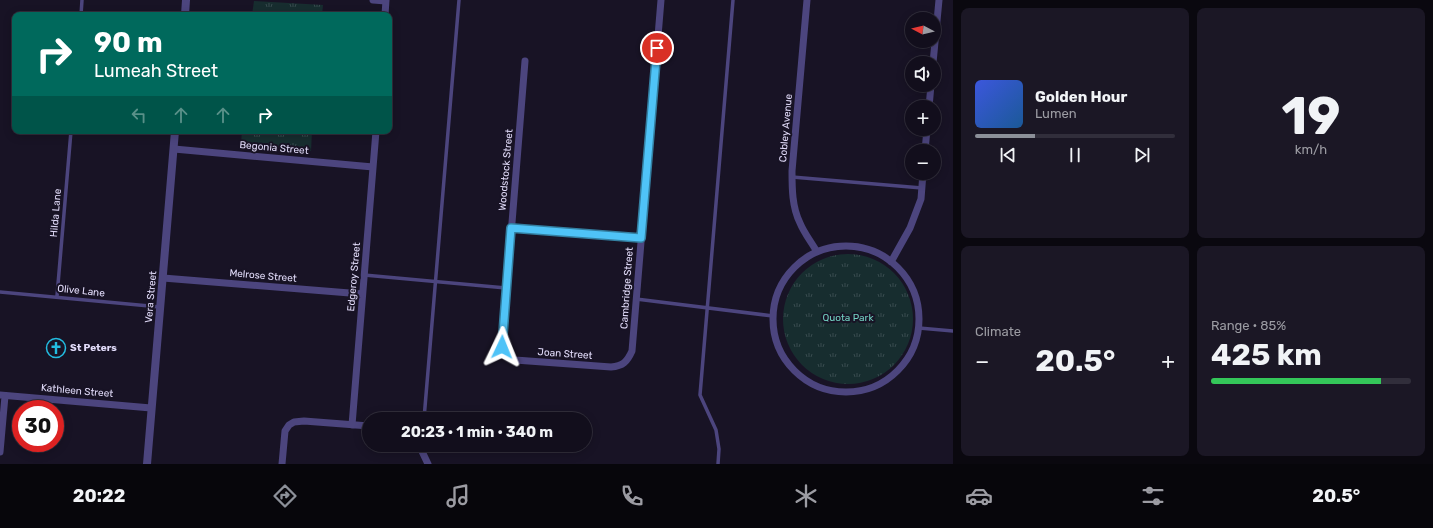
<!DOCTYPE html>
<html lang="en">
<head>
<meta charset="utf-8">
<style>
	body { margin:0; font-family:Rubik,sans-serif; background:#1b1725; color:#f1f3f6; height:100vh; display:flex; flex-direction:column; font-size:15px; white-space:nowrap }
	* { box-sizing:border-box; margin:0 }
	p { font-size:13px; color:#9c9ca3 }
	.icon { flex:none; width:22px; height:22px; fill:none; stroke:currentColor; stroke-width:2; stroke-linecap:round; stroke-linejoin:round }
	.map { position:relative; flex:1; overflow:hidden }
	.panel { display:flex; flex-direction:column; gap:8px; padding:8px; background:#0a080f; width:480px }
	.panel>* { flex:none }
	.banner { position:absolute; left:12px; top:12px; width:380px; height:122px; border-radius:8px; box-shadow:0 2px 10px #0003,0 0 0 1px #312e3b; background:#00695c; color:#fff; overflow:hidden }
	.needle { width:26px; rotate:277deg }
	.buttons { position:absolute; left:905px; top:12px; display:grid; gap:8px }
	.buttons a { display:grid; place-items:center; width:36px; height:36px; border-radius:50%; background:#120e1c; box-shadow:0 2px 10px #0003,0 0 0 1px #312e3b; font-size:20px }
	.speed { position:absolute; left:12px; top:400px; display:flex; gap:8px; font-size:20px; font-weight:700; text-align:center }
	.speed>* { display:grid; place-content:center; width:52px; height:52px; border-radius:50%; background:#120e1c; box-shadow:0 2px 10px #0003,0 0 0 1px #312e3b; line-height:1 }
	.speed .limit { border:6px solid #d22; background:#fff; color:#111 }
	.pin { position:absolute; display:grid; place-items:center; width:34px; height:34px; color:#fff; margin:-17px; border:2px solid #fff; border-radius:50%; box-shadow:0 1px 4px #0007 }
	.me { position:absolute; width:44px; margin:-22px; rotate:2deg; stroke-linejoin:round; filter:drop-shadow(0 0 3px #0008) }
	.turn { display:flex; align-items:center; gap:14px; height:84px; padding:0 16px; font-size:18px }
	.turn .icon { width:52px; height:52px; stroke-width:2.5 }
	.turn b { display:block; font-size:28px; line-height:34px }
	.lanes { display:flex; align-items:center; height:38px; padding:0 16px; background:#0003; justify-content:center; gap:20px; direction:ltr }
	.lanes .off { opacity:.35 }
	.big { font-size:30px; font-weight:700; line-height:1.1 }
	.panel .card { flex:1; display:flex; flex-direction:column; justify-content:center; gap:6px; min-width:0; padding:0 14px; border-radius:8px; background:#1b1725 }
	.panel .dial { align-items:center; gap:0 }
	.dial b { font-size:52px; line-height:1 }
	.song { display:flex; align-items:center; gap:12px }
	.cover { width:48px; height:48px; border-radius:6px; background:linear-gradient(135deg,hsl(230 70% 55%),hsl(210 70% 35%)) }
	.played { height:4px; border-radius:2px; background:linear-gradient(90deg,#8c9099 30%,#312e3b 30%) }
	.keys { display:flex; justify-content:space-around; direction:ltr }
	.heat { display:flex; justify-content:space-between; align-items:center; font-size:22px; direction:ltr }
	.charge { height:6px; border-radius:3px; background:linear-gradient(90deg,#34c759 85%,#312e3b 0) }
	.panel .tiles { flex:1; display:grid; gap:8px; grid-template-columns:repeat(2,1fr) }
	.trip { position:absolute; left:362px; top:412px; width:230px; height:40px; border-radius:20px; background:#120e1c; box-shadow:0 2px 10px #0003,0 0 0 1px #312e3b; font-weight:700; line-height:40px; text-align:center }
	.tab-bar { display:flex; height:64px; justify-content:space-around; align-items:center; background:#07060b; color:#9c9ca3 }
	.tab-bar .icon { width:28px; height:28px }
	.tab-bar .selected { color:#8c9099 }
	.tab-bar b { font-size:18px; color:#f1f3f6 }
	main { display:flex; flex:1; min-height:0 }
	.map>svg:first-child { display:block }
</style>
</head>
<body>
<main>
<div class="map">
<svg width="953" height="464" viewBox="0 0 953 464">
	<defs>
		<pattern id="grass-tufts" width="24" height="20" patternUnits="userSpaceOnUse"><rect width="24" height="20" fill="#172d2f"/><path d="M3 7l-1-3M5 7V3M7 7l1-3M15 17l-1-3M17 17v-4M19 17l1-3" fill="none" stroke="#384b4e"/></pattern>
	</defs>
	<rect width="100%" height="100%" fill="#181325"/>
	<path fill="url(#grass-tufts)" d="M254,1L323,5L322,15H252Z
		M242,131H312L311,151L241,144Z
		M783 319a65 65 0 1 1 130 0a65 65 0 1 1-130 0Z"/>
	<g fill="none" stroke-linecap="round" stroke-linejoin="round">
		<path stroke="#4c457e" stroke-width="3.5" d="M81,15L82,0
			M792,177L922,188
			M364,275L506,288
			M0,292L160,307
			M57,296L71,131
			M636,299L773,316
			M919,328L953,331
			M424,419L459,0
			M718,464L719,449L716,430L700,395L733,0"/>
		<path stroke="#4c457e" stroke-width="7" d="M373,0L386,1
			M807,0L792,171C792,188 792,207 800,223C804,233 812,243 817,252
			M385,15L386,0
			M525,61L502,347C504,354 508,357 515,360L611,367C623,366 627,362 632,351L661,0
			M933,63L939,0
			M929,107L931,85
			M174,149L373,167
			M925,151L927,129
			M511,228L641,238
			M773 319a73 73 0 1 1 146 0a73 73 0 1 1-146 0Z
			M891,262L910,228L921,199L923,173
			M163,278L362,294
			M0,395L151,408
			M352,425L376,131
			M419,445L428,464
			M0,452L5,396
			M282,464L285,431L289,425L294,422L304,421L369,426"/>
		<path stroke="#4c457e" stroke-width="8" d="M185,15L186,0
			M147,464L175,131"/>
	</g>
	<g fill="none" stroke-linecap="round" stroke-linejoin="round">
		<g stroke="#337fa1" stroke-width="10">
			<path id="route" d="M502,347L511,228L641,238L657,48"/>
		</g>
		<use href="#route" stroke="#4fc3f7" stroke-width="7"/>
	</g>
	<defs>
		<g id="church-ring" transform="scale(1)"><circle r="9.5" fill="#181325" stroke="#23bce0" stroke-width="1.5"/><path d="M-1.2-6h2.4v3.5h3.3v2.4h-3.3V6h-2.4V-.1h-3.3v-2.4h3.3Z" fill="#23bce0"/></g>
	</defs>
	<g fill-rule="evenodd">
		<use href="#church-ring" x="56" y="348"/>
	</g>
	<g text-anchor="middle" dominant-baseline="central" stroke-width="4" stroke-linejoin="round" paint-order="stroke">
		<g font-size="10" fill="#e2dcfa" stroke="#181325">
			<text transform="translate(786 128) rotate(-85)">Cobley Avenue</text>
			<text transform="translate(274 148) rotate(5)">Begonia Street</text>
			<text transform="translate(506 170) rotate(-85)">Woodstock Street</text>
			<text transform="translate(56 213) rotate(-85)">Hilda Lane</text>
			<text transform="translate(263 276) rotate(5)">Melrose Street</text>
			<text transform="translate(354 277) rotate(-85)">Edgeroy Street</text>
			<text transform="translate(627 288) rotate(-86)">Cambridge Street</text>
			<text transform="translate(81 291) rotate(6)">Olive Lane</text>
			<text transform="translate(151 297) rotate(-85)">Vera Street</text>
			<text transform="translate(565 354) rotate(4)">Joan Street</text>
			<text transform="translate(77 391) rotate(5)">Kathleen Street</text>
		</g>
		<g font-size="10" fill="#72d1c2" stroke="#181325">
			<text x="848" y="318">Quota Park</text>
		</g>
		<g font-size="10" font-weight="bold" fill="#e2dcfa" stroke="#181325" text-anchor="start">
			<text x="70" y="348">St Peters</text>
		</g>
	</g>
</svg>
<div class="buttons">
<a><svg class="needle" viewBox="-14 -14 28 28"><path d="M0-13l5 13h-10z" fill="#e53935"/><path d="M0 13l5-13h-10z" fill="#9c9ca3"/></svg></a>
<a><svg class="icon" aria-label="sound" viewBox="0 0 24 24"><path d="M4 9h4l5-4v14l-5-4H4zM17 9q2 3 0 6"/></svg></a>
<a>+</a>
<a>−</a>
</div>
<div class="speed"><div class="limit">30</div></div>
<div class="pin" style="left:657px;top:48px;background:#d93025"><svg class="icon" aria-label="arrive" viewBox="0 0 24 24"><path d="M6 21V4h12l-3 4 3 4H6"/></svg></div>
<svg class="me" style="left:502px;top:347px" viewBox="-20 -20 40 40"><path d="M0-17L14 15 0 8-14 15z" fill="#4fc3f7" stroke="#fff" stroke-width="4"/></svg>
<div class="trip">20:23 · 1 min · 340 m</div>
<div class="banner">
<div class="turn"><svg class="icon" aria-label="right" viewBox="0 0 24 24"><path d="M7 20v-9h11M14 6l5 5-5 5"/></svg><div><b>90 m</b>Lumeah Street</div></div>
<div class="lanes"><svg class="icon off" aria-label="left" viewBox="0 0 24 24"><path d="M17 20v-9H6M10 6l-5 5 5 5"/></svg><svg class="icon off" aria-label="ahead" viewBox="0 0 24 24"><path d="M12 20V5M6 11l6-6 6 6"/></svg><svg class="icon off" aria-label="ahead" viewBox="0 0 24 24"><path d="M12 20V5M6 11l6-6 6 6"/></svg><svg class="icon" aria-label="right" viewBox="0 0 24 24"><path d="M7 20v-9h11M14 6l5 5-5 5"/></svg></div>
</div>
</div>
<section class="panel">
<div class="tiles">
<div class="card">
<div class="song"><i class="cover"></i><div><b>Golden Hour</b><p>Lumen</p></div></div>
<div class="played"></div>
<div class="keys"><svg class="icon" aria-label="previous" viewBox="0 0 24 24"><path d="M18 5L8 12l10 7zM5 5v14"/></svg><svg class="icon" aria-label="pause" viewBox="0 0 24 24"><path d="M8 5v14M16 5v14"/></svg><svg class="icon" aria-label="next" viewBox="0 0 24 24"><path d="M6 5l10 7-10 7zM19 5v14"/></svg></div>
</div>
<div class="card dial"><b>19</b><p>km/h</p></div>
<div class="card"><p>Climate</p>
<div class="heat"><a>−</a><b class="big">20.5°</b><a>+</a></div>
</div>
<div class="card"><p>Range · 85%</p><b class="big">425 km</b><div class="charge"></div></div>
</div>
</section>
</main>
<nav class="tab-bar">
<b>20:22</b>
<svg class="icon selected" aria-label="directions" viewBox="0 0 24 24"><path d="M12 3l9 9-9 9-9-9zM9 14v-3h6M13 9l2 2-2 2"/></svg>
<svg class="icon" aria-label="music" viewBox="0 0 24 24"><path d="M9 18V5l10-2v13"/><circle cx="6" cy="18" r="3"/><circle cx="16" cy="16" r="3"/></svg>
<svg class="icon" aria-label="phone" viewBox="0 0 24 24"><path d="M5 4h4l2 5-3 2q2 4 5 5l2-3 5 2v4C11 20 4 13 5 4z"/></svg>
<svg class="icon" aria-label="climate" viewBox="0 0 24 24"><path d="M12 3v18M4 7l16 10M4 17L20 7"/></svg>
<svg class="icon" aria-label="car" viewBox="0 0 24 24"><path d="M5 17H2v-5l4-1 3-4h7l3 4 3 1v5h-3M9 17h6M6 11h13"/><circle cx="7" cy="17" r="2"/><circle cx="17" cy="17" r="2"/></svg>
<svg class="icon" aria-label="filters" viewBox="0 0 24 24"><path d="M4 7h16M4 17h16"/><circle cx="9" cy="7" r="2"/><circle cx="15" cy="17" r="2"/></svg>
<b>20.5°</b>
</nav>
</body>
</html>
